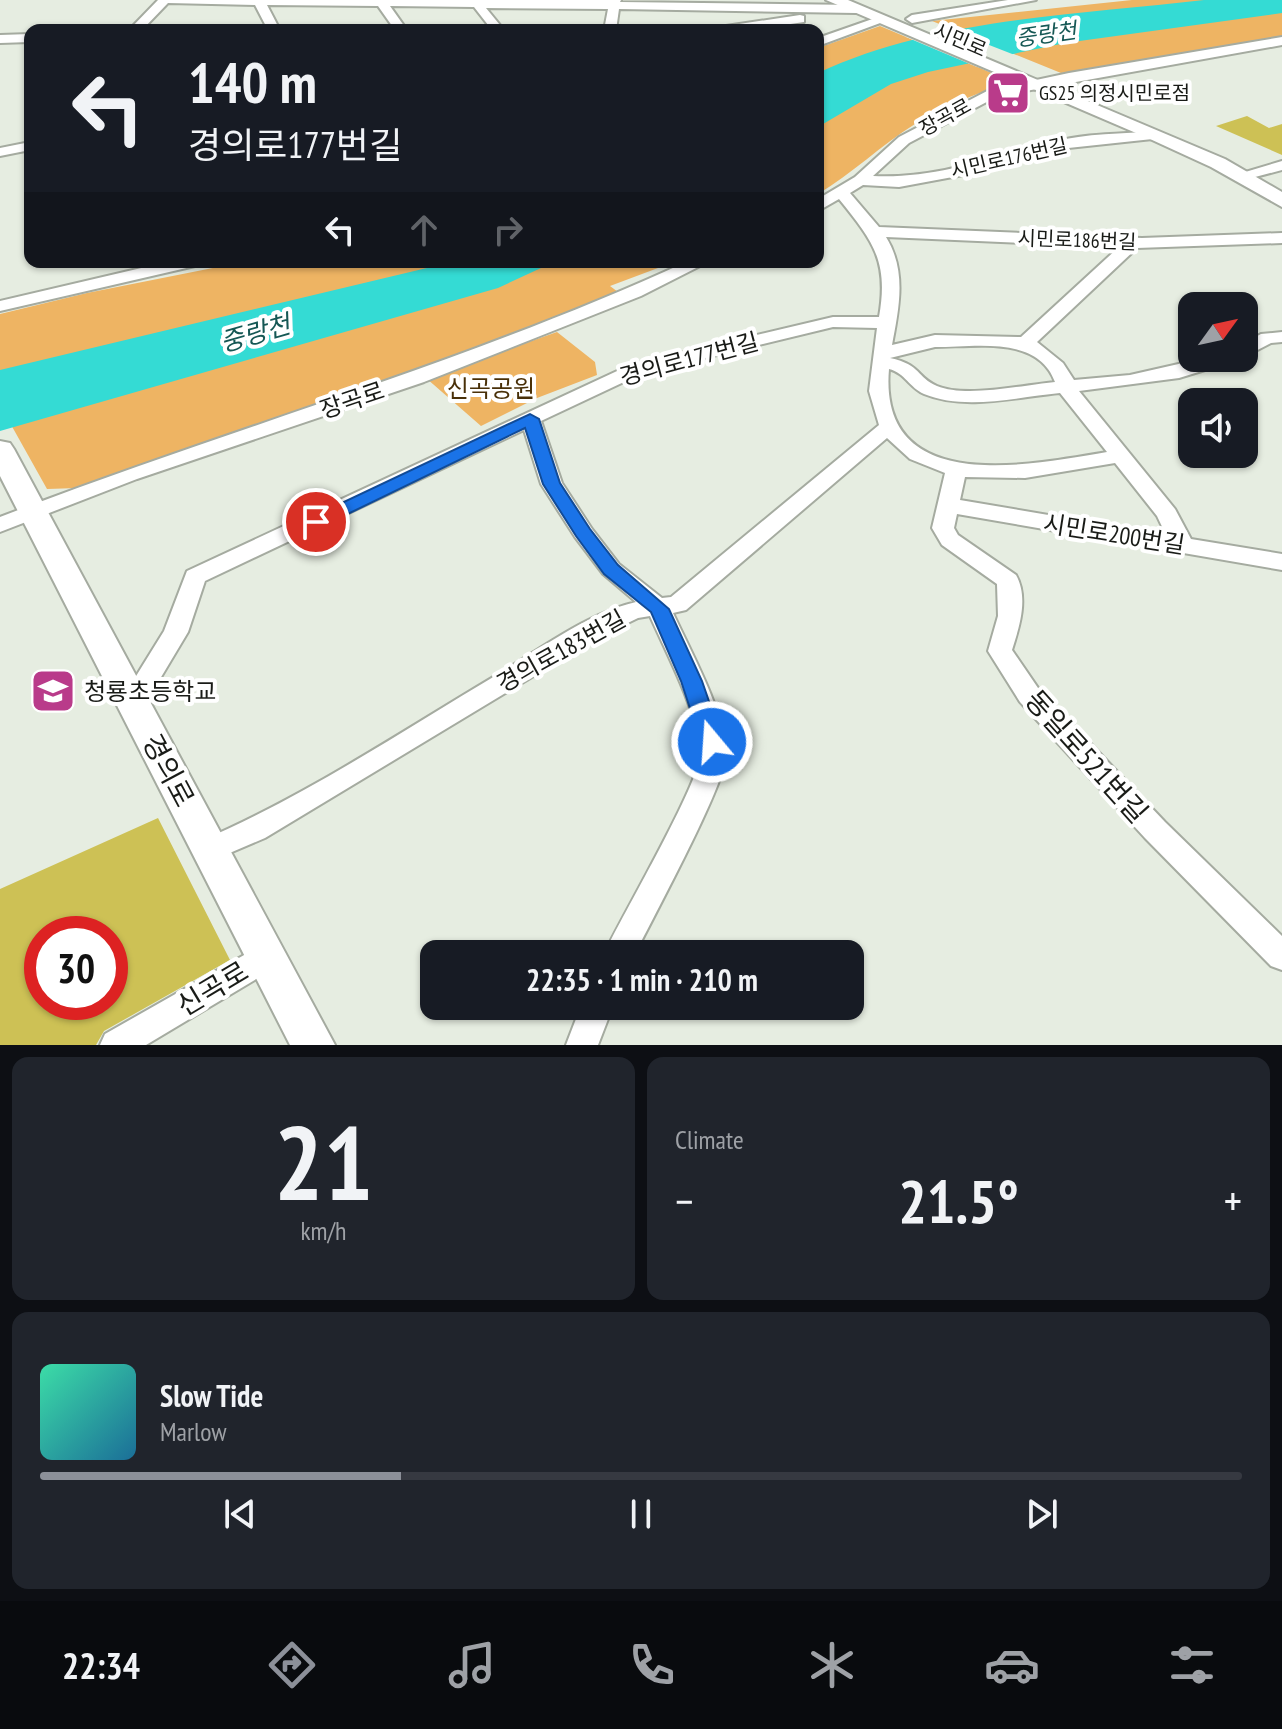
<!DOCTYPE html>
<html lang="en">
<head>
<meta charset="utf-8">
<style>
	body { margin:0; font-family:"PT Sans Narrow","Noto Sans KR",sans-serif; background:#20242c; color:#f1f3f6; height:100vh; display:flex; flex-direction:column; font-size:30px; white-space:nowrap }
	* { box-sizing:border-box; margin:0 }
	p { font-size:26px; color:#9ea1a6 }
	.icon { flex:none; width:44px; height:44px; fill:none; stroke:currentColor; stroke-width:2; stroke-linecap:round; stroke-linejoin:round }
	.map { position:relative; height:1045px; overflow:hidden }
	.sheet { display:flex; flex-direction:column; gap:12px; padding:12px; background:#0d0f14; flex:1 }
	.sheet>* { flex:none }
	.top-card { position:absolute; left:24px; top:24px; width:800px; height:244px; border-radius:16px; box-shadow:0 2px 6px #0004; background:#171b24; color:#f1f3f6; overflow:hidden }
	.needle { width:52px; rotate:57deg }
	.tools { position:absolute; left:1178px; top:292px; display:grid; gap:16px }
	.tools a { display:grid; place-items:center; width:80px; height:80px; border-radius:16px; background:#171b24; box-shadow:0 2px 6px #0004; font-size:40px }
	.speed { position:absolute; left:24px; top:916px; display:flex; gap:16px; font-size:40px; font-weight:700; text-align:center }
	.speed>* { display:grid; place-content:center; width:104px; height:104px; border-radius:50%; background:#171b24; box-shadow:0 2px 6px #0004; line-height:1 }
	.speed .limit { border:12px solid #d22; background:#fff; color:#111 }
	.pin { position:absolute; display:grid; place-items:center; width:68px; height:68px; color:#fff; margin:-34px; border:4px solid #fff; border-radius:50%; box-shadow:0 2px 8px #0007 }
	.me { position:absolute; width:88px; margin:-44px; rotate:342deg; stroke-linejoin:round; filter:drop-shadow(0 0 6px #0008) }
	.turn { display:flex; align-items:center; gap:28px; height:168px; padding:0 32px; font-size:36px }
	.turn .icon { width:104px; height:104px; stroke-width:2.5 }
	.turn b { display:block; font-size:56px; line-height:68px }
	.lanes { display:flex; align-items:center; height:76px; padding:0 32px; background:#0003; justify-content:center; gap:40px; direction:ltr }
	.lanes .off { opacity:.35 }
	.big { font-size:60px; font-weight:600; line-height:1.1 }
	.sheet .tile { flex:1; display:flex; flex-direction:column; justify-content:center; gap:12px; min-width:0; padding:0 28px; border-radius:16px; background:#20242c }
	.sheet .dial { align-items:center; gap:0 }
	.dial b { font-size:104px; line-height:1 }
	.song { display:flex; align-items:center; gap:24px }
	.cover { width:96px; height:96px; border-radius:12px; background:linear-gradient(135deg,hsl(160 70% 55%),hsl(200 70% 35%)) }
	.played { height:8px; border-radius:4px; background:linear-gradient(90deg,#8c9099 30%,#363941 30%) }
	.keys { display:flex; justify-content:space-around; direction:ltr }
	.heat { display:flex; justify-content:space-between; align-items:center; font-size:44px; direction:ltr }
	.sheet .tiles { flex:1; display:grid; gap:12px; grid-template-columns:1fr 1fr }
	.tile:last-child { grid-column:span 2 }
	.trip { position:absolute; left:420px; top:940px; width:444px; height:80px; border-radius:16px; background:#171b24; box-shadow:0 2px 6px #0004; font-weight:600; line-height:80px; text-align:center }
	.menu { display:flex; height:128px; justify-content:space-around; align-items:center; background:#090b0e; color:#9ea1a6 }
	.menu .icon { width:56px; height:56px }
	.menu .active { color:#8c9099 }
	.menu b { font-size:36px; color:#f1f3f6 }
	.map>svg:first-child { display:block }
</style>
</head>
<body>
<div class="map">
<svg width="1282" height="1045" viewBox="0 0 1282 1045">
	<rect width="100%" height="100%" fill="#e6ede1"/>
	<path fill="#eeb463" d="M1132,0H1282V38L1061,73L932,21Z
		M880,26L1013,82C979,92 946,105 915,124C881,145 852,174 818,194V48Z
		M243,262H674L610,286L618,292L438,365L78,488L47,489L0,405V314L87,293Z
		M557,332L595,362L597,375L537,398L481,426L426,378Z"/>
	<path fill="#34dbd4" d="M1204,0H1282V13L1065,43L928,72L891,84L818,127V73C935,18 1077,15 1204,0Z
		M452,262H554L498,288L0,431V370Z"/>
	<path fill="#e6ede1" d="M948,29L1020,57L977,67L906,37Z"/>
	<path fill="#cdc155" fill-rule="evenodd" d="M1247,116L1269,128L1282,124V155L1216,126Z
		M158,818L230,960L104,1031L96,1045H0V889ZM42,934H110V1002H42Z"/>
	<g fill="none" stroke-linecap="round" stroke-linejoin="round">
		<g stroke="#a5aba0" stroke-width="4">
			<path id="street" d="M158,0H621L620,2L856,5L862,9L856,13L619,9L616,30H604L608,9L486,8L504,30H492L474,7L390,6L407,30H395L378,6L267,5L280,30H268L255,5L168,3L142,30H129Z
				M1008,0H1036L912,23L906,19L912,15Z
				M800,15L804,16V22L750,30H720L726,26Z
				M881,16L891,19L818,46V38Z
				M30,34V42L0,43V35Z
				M1282,37V45L998,96L909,143L873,176C935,179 994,157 1053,142C1086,133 1123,134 1157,131L1164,135L1162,138L1059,149L985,171L899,187L863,185L850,193L879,227L1142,238L1282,233V243L1137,248L1037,342L1063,363L1074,380L1130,375L1205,358H1233L1231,362L1179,378L1079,391L1175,509L1191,539L1282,554V570L957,514L954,528L958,535L1016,575C1029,598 1019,628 1012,650L1038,688L1165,822L1282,936V970L1271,966L1145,838L1020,702L988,651L998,616L997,584L942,545L932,528L945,473L910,459L887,438L686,610L673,613C693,656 719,702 727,749C732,773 650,923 635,954H604C620,919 705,775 701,749C693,703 669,658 650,616L638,618L595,639L265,838L211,861L201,857L197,849L201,841C306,796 402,731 500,673C542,648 588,613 636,602L603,574L575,537L541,484L524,430L205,581L188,632L142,709L133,712L124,709L120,702L164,631L187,571L630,365L833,317H879C889,261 873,241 839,199L818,211V199L855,177L899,137L989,90L1069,73ZM886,237L1119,247L1021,337L935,335L892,345C899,308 907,271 886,237ZM833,327L877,328L869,391L879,425L671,597L662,598L619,564L592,529L562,483L541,421L643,373ZM935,347C975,347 1038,335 1055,382C1023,385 966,398 937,386C916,377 922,365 890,358ZM889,369C905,373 910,388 924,394C965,411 1017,397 1060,393L1107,452C1030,465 878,497 889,369ZM1115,463L1157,516L1166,535L960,500L965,477L1025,478Z
				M30,142V150L0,156V148Z
				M1282,161V170L1240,181L1232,176Z
				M167,262H197L195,266L0,311V301Z
				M686,262H708L641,296L424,382L137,479L0,532V517C228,429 464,364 686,262Z
				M1282,332V342L1271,343L1244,357V343L1261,334Z
				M267,942L278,946L282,956L278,966L146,1045H100L105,1034Z
				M581,1006H613L598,1045H566Z"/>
		</g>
		<g stroke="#a5aba0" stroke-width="4">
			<path id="secondary" d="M826,0H848L1225,159L1282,192V207L1211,167L1150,139Z
				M0,441L10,443L14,449L335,1045H290L0,476Z"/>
		</g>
		<use href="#street" fill="#fff" fill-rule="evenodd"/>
		<use href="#secondary" fill="#fff" fill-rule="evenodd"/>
	</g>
	<path fill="#1a73e8" stroke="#114b97" stroke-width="2" d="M530,414L539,419L560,483L590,529L618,565L669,609L702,681L723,742L719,748L712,750L704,748L701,742L681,681L651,612L604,574L576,536L543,484L525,428L323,526H310L307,522L310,518Z"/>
	<defs>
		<g id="supermarket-square" transform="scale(2.3)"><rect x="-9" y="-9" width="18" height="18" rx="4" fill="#b93b8a" stroke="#fff"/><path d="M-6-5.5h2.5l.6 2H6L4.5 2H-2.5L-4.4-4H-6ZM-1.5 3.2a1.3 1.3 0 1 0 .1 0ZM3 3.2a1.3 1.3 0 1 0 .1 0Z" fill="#fff"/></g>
		<g id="school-square" transform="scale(2.3)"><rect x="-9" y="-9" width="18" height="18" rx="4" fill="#b93b8a" stroke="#fff"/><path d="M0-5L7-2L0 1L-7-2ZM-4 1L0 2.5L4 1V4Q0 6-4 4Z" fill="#fff"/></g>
	</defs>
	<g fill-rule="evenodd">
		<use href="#supermarket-square" x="1008" y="93"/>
		<use href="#school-square" x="53" y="691"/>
	</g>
	<g text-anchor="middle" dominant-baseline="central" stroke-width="8" stroke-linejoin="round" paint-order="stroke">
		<g font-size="20" fill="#191b17" stroke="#fff">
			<text transform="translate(960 40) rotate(23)">시민로</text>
			<text transform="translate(945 117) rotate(-29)">장곡로</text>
			<text transform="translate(1009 158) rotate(-13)">시민로176번길</text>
			<text transform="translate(1077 240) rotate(2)">시민로186번길</text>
		</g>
		<g font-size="20" fill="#191b17" stroke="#fff" text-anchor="start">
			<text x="1039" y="93">GS25 의정시민로점</text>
		</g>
		<g font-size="22" font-style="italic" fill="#165855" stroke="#fff">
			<text transform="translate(1046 34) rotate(-8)">중랑천</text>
		</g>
		<g font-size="24" fill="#191b17" stroke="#fff">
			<text transform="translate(689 359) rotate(-15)">경의로177번길</text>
			<text transform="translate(352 400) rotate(-19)">장곡로</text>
			<text transform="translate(1114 534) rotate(9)">시민로200번길</text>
			<text transform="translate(561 651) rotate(-29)">경의로183번길</text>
		</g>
		<g font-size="24" fill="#493008" stroke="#fff">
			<text x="491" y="388">신곡공원</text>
		</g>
		<g font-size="24" fill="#191b17" stroke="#fff" text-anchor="start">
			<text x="84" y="691">청룡초등학교</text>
		</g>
		<g font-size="26" font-style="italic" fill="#165855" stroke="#fff">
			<text transform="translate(255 333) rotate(-16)">중랑천</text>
		</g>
		<g font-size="28" fill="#191b17" stroke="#fff">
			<text transform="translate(1087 756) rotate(48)">동일로521번길</text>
			<text transform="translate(169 770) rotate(62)">경의로</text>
			<text transform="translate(212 988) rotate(-31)">신곡로</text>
		</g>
	</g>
</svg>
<div class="tools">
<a><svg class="needle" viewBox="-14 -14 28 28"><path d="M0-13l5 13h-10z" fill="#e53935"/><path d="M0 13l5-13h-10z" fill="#9ea1a6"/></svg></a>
<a><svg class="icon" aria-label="sound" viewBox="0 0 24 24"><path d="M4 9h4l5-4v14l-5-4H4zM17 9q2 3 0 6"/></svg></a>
</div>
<div class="speed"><div class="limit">30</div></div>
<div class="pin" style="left:316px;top:522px;background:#d93025"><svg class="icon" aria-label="arrive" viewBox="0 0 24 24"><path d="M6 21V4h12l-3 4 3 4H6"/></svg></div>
<svg class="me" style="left:712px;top:742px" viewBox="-20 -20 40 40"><circle r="17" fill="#1a73e8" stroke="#fff" stroke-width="3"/><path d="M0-11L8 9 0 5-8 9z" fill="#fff"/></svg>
<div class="trip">22:35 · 1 min · 210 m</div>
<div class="top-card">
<div class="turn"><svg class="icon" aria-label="left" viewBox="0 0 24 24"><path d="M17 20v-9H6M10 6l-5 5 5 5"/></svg><div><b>140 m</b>경의로177번길</div></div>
<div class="lanes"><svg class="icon" aria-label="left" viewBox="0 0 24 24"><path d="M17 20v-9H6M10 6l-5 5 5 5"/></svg><svg class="icon off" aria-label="ahead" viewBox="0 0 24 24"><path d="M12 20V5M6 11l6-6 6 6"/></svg><svg class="icon off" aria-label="right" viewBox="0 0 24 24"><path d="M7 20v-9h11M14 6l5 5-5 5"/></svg></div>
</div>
</div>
<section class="sheet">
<div class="tiles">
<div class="tile dial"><b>21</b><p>km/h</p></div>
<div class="tile"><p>Climate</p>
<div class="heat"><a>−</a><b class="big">21.5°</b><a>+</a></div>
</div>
<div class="tile">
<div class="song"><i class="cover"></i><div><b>Slow Tide</b><p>Marlow</p></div></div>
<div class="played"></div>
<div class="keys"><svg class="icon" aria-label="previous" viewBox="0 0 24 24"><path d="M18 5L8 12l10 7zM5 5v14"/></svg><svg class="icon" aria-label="pause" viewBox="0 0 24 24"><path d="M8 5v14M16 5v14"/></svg><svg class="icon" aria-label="next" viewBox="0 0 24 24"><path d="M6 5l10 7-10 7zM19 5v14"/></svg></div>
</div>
</div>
</section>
<nav class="menu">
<b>22:34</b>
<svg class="icon active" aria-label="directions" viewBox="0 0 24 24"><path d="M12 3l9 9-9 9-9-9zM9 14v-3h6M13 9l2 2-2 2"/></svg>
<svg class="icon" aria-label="music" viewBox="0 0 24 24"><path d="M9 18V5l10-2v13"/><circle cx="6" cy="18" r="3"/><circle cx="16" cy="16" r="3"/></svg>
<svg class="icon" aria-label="phone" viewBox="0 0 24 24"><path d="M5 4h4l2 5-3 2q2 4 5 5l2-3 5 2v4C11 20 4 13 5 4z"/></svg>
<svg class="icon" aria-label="climate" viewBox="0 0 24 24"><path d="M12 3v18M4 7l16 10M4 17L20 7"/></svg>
<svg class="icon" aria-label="car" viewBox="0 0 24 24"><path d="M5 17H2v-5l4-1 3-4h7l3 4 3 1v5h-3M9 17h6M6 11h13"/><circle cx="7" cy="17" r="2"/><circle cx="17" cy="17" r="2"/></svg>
<svg class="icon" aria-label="filters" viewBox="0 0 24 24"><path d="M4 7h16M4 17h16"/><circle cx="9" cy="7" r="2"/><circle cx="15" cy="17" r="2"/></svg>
</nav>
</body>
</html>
